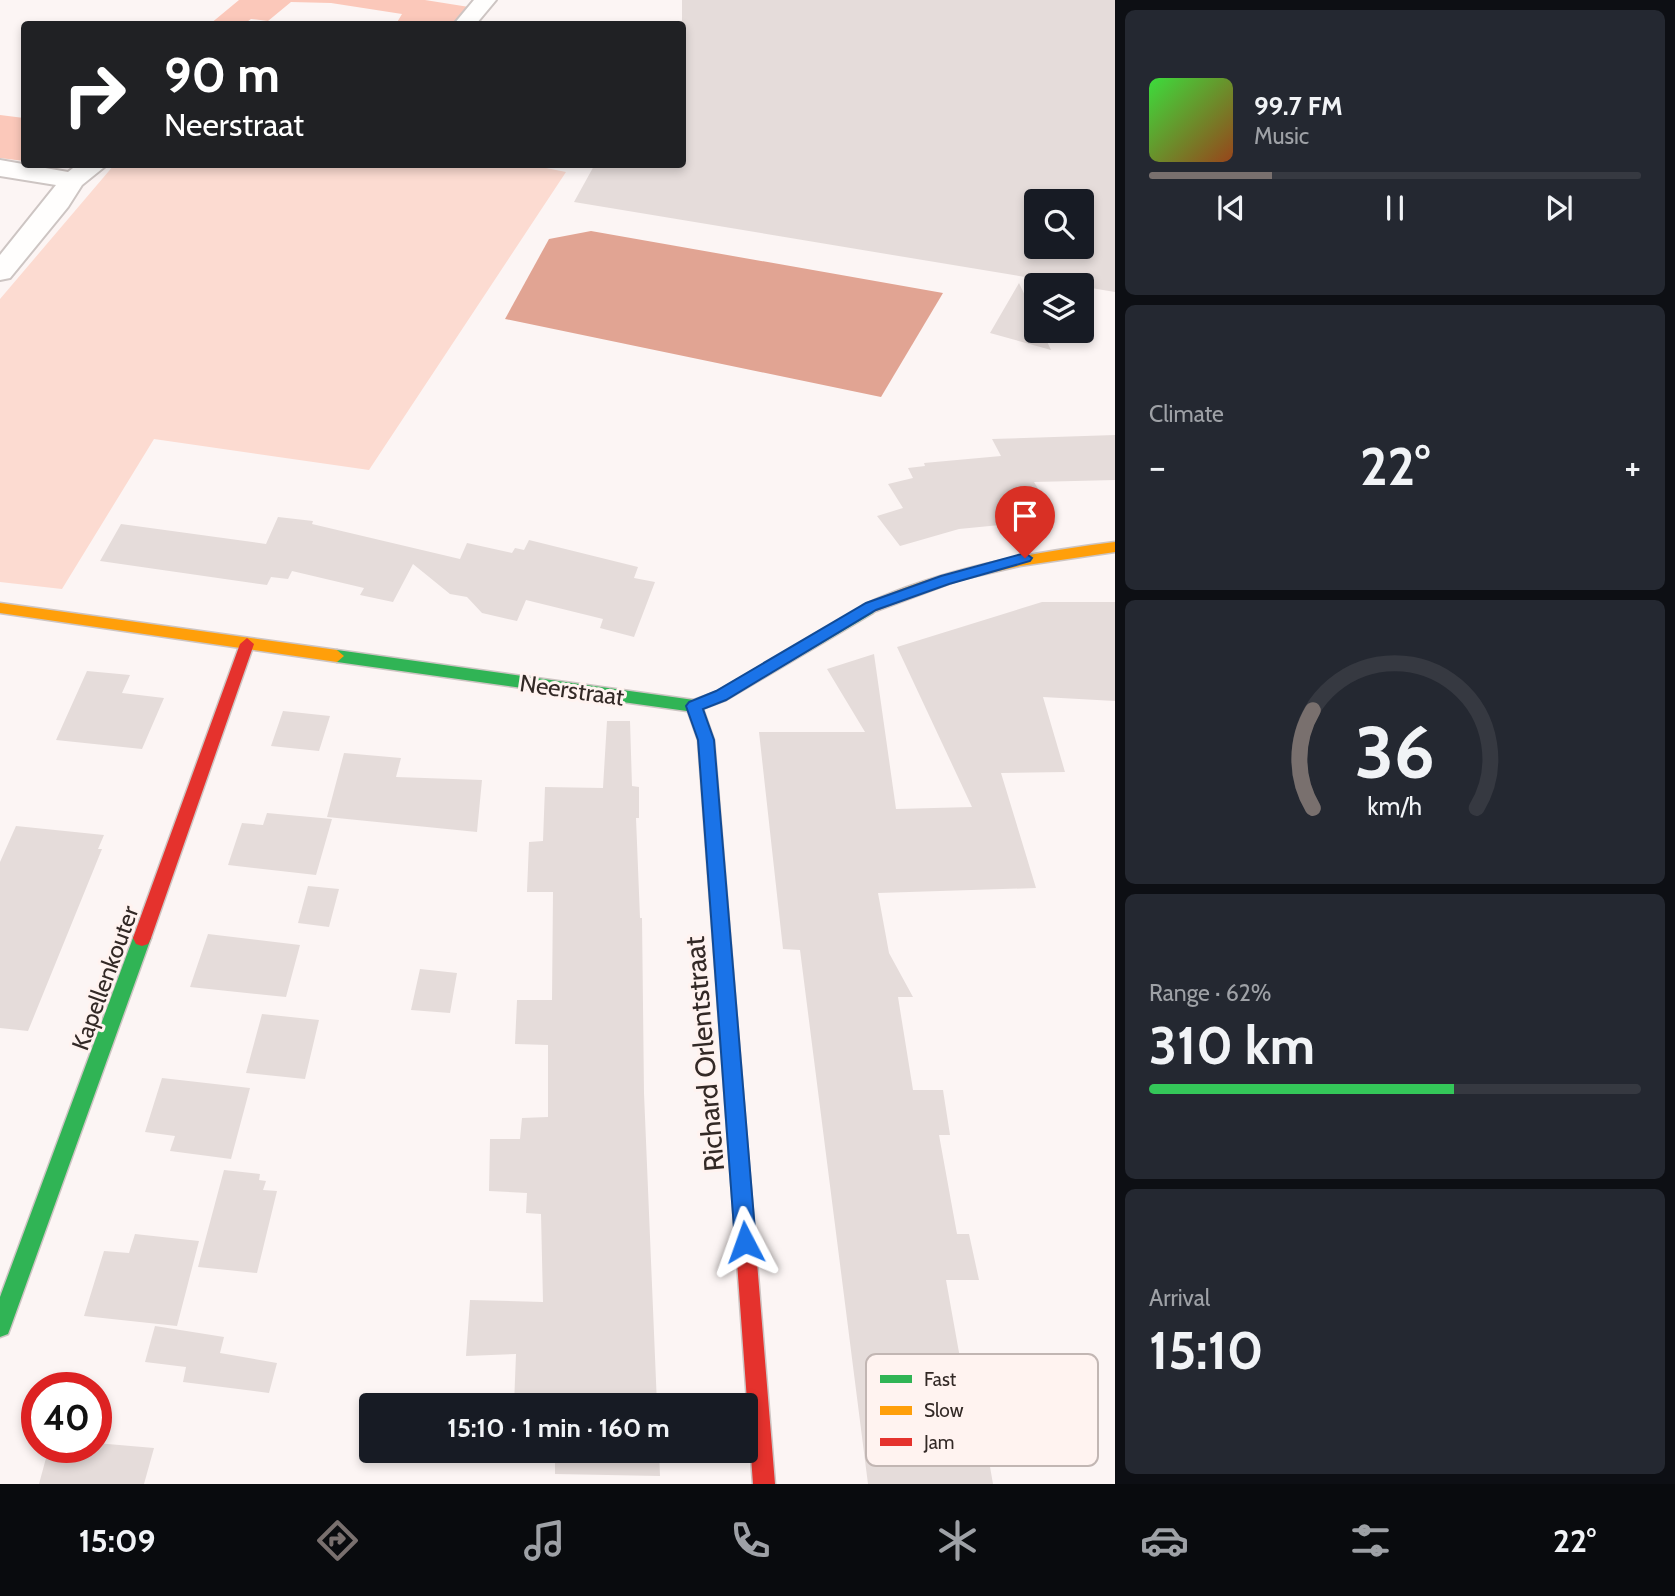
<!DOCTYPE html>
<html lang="en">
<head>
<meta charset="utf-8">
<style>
	body { margin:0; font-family:Cabin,sans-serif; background:#242831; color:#f1f3f6; height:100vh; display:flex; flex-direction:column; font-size:26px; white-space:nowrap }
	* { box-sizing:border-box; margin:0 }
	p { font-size:23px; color:#9ea1a6 }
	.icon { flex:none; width:38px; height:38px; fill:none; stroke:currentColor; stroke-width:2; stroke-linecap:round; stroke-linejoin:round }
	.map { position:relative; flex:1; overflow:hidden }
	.sheet { display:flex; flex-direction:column; gap:10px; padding:10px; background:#0d0f14; width:560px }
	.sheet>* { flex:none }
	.top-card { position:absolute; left:21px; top:21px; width:665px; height:147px; border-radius:7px; box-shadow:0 4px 10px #0003; background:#202124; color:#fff; overflow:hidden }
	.tools { position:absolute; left:1024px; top:189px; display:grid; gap:14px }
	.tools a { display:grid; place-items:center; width:70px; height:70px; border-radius:7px; background:#171b24; box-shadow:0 4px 10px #0003; font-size:35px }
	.speed { position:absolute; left:21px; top:1372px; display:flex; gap:14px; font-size:35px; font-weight:700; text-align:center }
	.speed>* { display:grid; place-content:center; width:91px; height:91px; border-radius:50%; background:#171b24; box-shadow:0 4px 10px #0003; line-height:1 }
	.speed .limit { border:10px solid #d22; background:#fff; color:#111 }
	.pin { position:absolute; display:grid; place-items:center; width:60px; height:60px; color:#fff; margin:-72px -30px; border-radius:50% 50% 50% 0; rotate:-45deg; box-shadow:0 0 7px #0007 }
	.pin .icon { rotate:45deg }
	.me { position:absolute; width:77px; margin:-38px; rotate:356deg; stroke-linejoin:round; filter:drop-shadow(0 0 5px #0008) }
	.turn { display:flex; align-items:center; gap:24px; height:147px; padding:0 28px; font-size:32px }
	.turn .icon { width:91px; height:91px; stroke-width:2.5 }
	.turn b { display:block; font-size:49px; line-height:60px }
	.big { font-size:52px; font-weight:700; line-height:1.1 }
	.sheet .tile { flex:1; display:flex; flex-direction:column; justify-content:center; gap:10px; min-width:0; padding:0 24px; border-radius:10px; background:#242831 }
	.sheet .dial { align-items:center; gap:0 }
	.dial svg { height:182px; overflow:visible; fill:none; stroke:#363941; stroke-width:7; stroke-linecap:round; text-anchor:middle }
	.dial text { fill:#f1f3f6; stroke:none }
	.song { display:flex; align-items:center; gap:21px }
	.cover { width:84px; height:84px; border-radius:10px; background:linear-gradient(135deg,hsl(120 70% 55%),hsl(20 70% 35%)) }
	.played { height:7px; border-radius:4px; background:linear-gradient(90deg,#79706e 25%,#363941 25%) }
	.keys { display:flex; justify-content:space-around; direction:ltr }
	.heat { display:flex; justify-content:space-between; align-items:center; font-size:38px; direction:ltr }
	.charge { height:10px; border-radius:5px; background:linear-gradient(90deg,#34c759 62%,#363941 0) }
	.trip { position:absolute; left:359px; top:1393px; width:399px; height:70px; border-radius:7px; background:#171b24; box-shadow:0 4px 10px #0003; font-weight:700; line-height:70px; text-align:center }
	.tabs { display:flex; height:112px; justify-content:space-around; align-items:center; background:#090b0e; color:#9ea1a6 }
	.tabs .icon { width:49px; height:49px }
	.tabs .active { color:#79706e }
	.tabs b { font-size:32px; color:#f1f3f6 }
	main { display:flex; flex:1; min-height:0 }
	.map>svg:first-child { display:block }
</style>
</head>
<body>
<main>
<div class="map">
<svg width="1115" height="1484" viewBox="0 0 1115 1484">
	<rect width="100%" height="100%" fill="#fcf5f4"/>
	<path fill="#fcdbd1" d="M526,164L566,172L369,470L154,439L62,589L0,582V299L114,165Z"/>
	<path fill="#fbc8ba" d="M239,0H425L469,7L454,24H396L402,14L331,3L291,2L268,21L251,19L244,24H210Z
		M0,115L24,118V161L0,158Z"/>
	<path fill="#e1a493" d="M591,231L943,293L881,397L505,319L549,239Z"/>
	<path fill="#e5dcda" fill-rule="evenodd" d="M682,0H1115V292L574,202L595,164H682ZM1036,201H1082V247H1036Z
		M1019,283L1036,319V331H1042L1051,350L990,333Z
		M1115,435V480L1034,482L1043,497L1029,499L1040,521L959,529L900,546L877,516L903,508L888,484L913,478L908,468L925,466L924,463L1001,456L992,439Z
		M278,517L313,521L312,524L460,559L467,543L512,553L515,548L524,550L529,540L638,567L634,578L655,582L634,637L600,628L603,619L526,600L517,621L482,613L467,597L450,594L413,564L393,602L360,595L364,588L292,571L288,579L271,577L267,585L100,561L121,524L266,544Z
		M1042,602H1115V701L1043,697L1065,772L1001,773L1036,888L878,893L889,953L913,997H898L913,1090H943L950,1135H939L957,1234H969L979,1280H946L965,1386H976L993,1484H868L800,950L783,949L759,732H865L827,669L874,654L896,809L972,807L897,647Z
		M87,671L130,675L122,693L164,698L142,749L56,740Z
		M283,711L330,716L319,751L271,746Z
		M607,721H630L632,786L639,787V818H636L640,918H642L644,1093L657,1405H514L516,1354L466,1356L470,1300L543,1302L541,1214L526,1213L527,1193L489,1191L490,1139H520L522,1118L548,1117V1045L515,1044L517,1000H552L553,892H527L529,842L543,841L545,787L603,788Z
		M344,753L401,758L396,777L482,780L477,832L327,817Z
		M267,813L332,819L316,875L228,865L242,823L263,825Z
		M16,826L104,835L98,849H102L28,1031L0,1028V862Z
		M308,886L339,889L329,927L298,923Z
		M208,934L300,945L286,997L190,987Z
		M420,969L457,973L450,1013L411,1010Z
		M262,1014L319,1020L305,1079L246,1073Z
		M162,1078L250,1088L231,1159L170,1151L175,1136L145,1132Z
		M224,1170L260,1174L259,1180L266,1181L263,1190L277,1191L257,1273L198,1267Z
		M135,1234L199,1241L177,1326L84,1316L104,1251L129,1253Z
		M155,1326L224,1337L220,1353L277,1363L269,1393L183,1382L186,1367L145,1362Z
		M96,1443L154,1448L144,1484H39L49,1447H96Z
		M555,1451H659L660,1476L555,1474Z"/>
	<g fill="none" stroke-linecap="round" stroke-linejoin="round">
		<g stroke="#cdc5c3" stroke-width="4">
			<path id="street" d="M474,0H496L476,24H454Z
				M0,160L68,172L78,164H108L82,185L68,207L10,278L0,280V255L56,185L0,176Z"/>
		</g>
		<g stroke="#cdc5c3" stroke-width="3">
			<path id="fast" d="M868,604L873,605L875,609L873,613L726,700L694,712L337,662L330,656L337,650L694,700L716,692Z
				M142,930L148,932L151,938L11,1326L8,1334L0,1337V1297L133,938L136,932Z"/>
		</g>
		<g stroke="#cdc5c3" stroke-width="3">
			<path id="slow" d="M1115,542V552L1020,566L959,580L868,614L861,609L863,605C944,568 1027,553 1115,542Z
				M0,603L337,650L344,656L337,662L0,613Z
				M694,700L699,702L702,706L714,740L757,1262L754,1269L747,1272L740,1269L737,1262L698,740L686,706L689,702Z"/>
		</g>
		<g stroke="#cdc5c3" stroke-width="3">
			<path id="jam" d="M247,638L254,644L151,938L148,944L142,946L136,944L133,938L240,644Z
				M747,1252L754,1255L757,1262L775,1484H753L737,1262L740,1255Z"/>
		</g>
		<use href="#street" fill="#fffefd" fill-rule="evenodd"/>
		<use href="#fast" fill="#30b455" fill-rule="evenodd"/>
		<use href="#slow" fill="#ff9f0a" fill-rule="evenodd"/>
		<use href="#jam" fill="#e5322d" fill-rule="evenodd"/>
	</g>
	<path fill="#1a73e8" stroke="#114b97" stroke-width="2" d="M1025,553L1032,558L1030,561L949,584L876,610L726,700L703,709L714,740L756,1242L752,1249L745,1253L738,1249L735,1242L698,740L686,706L689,702L716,691L866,603L941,576Z"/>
	<g text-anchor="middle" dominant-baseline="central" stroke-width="6" stroke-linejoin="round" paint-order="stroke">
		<g font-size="24" fill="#332926" stroke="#fff3f0">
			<text transform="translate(572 690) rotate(8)">Neerstraat</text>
			<text transform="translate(105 978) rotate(-70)">Kapellenkouter</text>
		</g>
		<g font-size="28" fill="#332926" stroke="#fff3f0">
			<text transform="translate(704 1054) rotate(-95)">Richard Orlentstraat</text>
		</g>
	</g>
	<rect x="866" y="1354" width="232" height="112" rx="10" fill="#fff3f0" stroke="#c2b6b3" stroke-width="2"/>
	<rect x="880" y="1375" width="32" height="8" fill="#30b455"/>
	<rect x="880" y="1406" width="32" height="9" fill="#ff9f0a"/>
	<rect x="880" y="1438" width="32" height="8" fill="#e5322d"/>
	<g font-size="19" fill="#332926">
		<text x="924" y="1386">Fast</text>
		<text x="924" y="1417">Slow</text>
		<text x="924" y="1449">Jam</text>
	</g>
</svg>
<div class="tools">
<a><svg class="icon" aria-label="search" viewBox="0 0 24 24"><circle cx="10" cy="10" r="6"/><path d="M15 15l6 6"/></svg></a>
<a><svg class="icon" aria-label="layers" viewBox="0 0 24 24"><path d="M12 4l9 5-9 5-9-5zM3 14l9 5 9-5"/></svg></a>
</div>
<div class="speed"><div class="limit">40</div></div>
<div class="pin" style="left:1025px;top:558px;background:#d93025"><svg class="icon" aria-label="arrive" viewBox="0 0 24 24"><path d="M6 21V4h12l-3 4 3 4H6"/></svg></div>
<svg class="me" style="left:745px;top:1242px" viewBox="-20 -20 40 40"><path d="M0-17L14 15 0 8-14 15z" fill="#1a73e8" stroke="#fff" stroke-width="4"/></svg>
<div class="trip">15:10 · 1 min · 160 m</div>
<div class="top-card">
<div class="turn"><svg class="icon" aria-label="right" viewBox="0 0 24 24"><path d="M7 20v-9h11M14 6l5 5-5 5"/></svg><div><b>90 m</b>Neerstraat</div></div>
</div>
</div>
<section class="sheet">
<div class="tile">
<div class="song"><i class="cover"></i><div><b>99.7 FM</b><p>Music</p></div></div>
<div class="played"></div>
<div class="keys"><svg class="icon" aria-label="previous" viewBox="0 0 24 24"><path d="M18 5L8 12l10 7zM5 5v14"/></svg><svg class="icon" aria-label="pause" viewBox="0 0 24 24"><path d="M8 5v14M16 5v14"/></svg><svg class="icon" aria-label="next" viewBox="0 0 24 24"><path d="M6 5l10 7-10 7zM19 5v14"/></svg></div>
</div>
<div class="tile"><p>Climate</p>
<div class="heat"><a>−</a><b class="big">22°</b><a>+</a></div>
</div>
<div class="tile dial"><svg viewBox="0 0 100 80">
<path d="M14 69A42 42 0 1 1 86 69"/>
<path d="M14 69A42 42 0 0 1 14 26" stroke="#79706e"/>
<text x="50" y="56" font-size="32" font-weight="700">36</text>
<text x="50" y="72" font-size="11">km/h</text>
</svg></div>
<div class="tile"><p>Range · 62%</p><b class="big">310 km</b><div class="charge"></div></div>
<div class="tile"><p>Arrival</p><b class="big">15:10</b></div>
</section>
</main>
<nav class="tabs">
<b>15:09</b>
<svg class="icon active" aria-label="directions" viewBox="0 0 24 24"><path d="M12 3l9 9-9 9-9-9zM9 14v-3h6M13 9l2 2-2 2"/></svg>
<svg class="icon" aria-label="music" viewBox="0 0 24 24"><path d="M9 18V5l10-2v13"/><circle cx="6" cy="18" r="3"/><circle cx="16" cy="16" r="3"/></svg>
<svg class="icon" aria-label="phone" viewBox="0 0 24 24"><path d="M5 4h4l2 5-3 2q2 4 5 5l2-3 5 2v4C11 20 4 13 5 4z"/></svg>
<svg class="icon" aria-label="climate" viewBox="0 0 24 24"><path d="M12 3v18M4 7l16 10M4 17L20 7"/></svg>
<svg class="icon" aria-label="car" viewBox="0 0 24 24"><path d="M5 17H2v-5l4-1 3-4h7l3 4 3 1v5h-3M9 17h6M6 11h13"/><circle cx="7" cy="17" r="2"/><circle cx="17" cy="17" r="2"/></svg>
<svg class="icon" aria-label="filters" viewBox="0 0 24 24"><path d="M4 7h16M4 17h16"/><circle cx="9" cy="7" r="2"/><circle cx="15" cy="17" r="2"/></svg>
<b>22°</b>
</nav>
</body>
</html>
